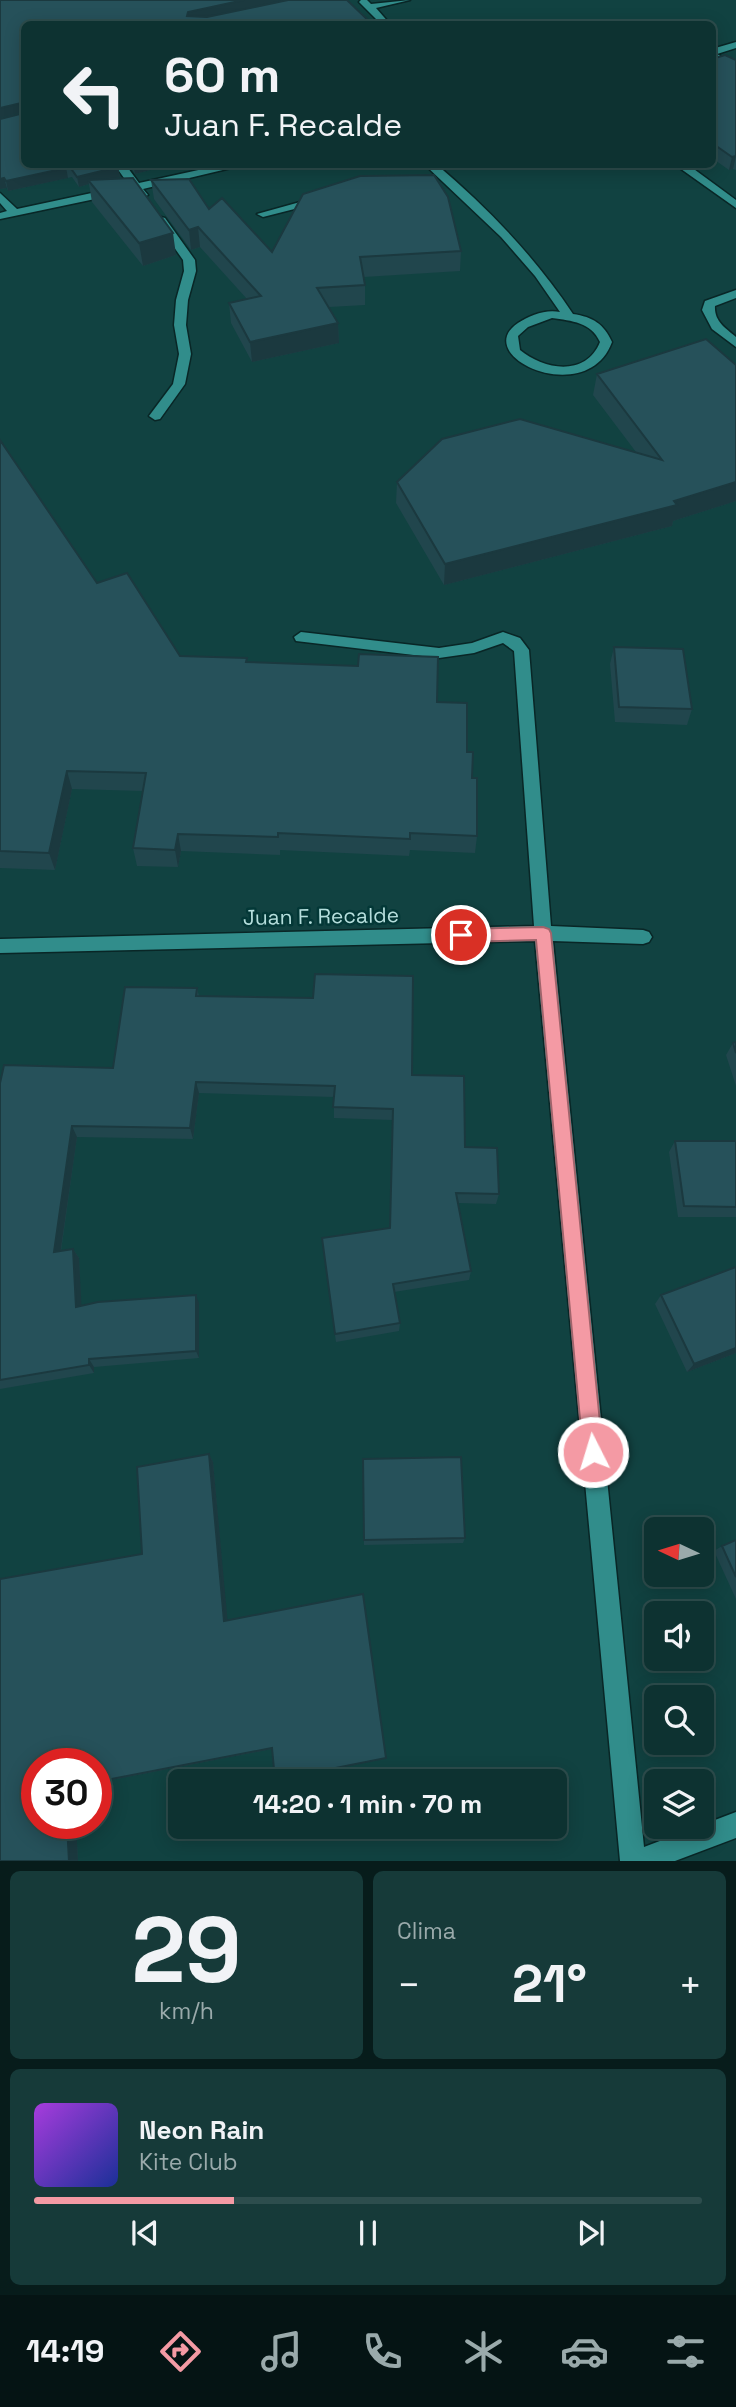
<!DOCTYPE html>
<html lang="es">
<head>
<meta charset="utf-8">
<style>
	body { margin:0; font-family:"Space Grotesk",sans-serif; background:#163a39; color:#f1f3f6; height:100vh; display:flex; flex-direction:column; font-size:26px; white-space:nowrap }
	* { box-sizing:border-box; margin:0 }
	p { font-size:23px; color:#9aaaab }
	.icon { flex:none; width:38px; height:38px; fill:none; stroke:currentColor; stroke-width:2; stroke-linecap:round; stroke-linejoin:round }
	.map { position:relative; height:1861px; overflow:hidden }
	.sheet { display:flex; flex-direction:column; gap:10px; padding:10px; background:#071c1b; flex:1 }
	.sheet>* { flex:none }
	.top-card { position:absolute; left:21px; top:21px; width:695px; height:147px; border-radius:10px; box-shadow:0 4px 18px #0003,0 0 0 2px #2d4d4d; background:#0d3231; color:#f1f3f6; overflow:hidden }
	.needle { width:46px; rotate:274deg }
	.controls { position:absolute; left:644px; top:1517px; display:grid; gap:14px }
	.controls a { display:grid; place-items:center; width:70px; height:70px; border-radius:10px; background:#0d3231; box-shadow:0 4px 18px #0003,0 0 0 2px #2d4d4d; font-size:35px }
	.speed { position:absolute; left:21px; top:1748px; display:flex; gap:14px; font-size:35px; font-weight:700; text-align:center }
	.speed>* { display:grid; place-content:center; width:91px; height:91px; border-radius:50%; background:#0d3231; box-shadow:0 4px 18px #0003,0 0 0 2px #2d4d4d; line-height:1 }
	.speed .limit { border:10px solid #d22; background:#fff; color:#111 }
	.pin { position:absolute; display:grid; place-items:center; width:60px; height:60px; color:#fff; margin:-30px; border:4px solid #fff; border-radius:50%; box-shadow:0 2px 7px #0007 }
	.me { position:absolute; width:77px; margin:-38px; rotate:355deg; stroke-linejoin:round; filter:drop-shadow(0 0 5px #0008) }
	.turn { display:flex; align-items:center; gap:24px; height:147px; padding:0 28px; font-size:32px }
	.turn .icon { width:91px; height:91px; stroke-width:2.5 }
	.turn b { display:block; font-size:49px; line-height:60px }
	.big { font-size:52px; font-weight:600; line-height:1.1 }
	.sheet .widget { flex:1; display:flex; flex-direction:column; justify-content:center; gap:10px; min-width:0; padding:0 24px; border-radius:10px; background:#163a39 }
	.sheet .dial { align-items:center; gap:0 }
	.dial b { font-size:91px; line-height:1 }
	.song { display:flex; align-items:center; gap:21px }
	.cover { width:84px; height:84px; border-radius:10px; background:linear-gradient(135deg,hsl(280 70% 55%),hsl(230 70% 35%)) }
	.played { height:7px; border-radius:4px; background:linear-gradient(90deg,#f49aa4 30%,#2d4d4d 30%) }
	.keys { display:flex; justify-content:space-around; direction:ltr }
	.heat { display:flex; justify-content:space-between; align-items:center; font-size:38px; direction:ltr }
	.sheet .tiles { flex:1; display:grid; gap:10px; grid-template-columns:1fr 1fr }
	.widget:last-child { grid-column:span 2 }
	.trip { position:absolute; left:168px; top:1769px; width:399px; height:70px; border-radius:10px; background:#0d3231; box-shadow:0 4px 18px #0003,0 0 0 2px #2d4d4d; font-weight:600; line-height:70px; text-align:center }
	.tabs { display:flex; height:112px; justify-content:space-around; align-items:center; background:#051414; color:#9aaaab }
	.tabs .icon { width:49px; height:49px }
	.tabs .current { color:#f49aa4 }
	.tabs b { font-size:32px; color:#f1f3f6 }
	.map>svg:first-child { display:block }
</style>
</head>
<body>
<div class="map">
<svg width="736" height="1861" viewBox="0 0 736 1861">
	<rect width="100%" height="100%" fill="#114241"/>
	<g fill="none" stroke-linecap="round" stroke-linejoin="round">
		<g stroke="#092626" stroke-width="3">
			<path id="minor" d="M361,0H367L371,4L410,0L376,8L390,24H381L359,2Z
				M736,42V48L717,54L736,65V72L712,59V49Z
				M114,164H125L139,183L226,164H248L143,189L148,195L142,198L133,191L0,219V213L7,211L0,203V193L17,209L129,185Z
				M424,164H436C489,209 535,257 573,314C593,317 604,324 612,342C587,410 469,356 518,323C530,315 546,309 560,312L535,276L501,237ZM552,318C572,321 591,322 600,342C586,377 544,370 520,350L518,336L528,327Z
				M674,164H687L736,200V208Z
				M318,197L324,200L322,202L263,217L257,214Z
				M161,217L165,218L195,260L196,271L188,300L186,325L191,354L185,384L160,419L155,420L149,416L173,384L179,354L174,325L176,300L184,271L183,260L155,220Z
				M736,290V298L715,306C714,321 725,328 736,337V347L712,329L702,310L705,301Z
				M301,632L439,648L472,643L503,632L520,638L529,650L551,926L643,930L649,932L652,937L649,942L643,944L553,941L644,1847L736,1812V1838L675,1861H620L535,941L0,953V939L534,926L514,651L503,643L474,653L439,658L296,641L294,637Z"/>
		</g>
		<use href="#minor" fill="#318d8b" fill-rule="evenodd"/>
	</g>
	<path fill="#21464d" d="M0,0L24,24L118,167L120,177L111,179L176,255L143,266L92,202L89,184L79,187L72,177L8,191L7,188L0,189V119L23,112L0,118Z
		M712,59L736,60V170L733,169L729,170L712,158Z
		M129,164H173L135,174Z
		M151,180L209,209L272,252L461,251L460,271L364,277L365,285V305L329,307L338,323L339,343L252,362L231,323L229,303L247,299L200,247L191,250L154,199Z
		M736,365V501L673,521L672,526L444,585L396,503L397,482L636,452L593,395L597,374Z
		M0,440L97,583L180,656L247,662L437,702L467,752L472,778L477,836L475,853L410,850L409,856L280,850V855L181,851L178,867L137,866L133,848L143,791L72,789L55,870L0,868Z
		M614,647L692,709L687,725L615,722L610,664Z
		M197,988L199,996L412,1075L499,1194L496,1204L458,1203L471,1271L469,1280L394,1292L400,1323L399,1331L336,1342L323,1247L390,1228L392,1120L334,1118V1097L199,1093L193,1139L77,1137L61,1251L73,1249L79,1258L81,1306L199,1303V1358L94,1367V1373L0,1389V1083L113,1068Z
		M736,1042V1086L726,1055L733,1043Z
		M675,1141H736V1217H678L669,1152Z
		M661,1295L736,1353L687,1372L655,1304Z
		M209,1454L213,1462L227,1620L363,1594L386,1758L275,1780L272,1749L96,1783V1764H37V1824H76L78,1861H0V1579L142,1554L137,1467Z
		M363,1459L465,1538L463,1543L364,1545Z
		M736,1540V1599L714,1551L722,1546Z"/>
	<path fill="#1b393f" d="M244,0H289L189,24L187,16L188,12Z
		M21,103L23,112L0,118V108Z
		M736,156L733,169L729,170L732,157Z
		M133,164H173L135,174Z
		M66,167L68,178L8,191L6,181Z
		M118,167L120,177L91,184L88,180L89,184L79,187L77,177Z
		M4,178L7,188L0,189V179Z
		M198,227L200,247L191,250L189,230Z
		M173,233L176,255L143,266L139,243Z
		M338,323L339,343L252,362L250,342Z
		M736,482V501L673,521L672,526L444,585L445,564L674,501Z
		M67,771L72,789L55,870L49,853Z
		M178,834L181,851L178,867L175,850Z
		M196,1082L199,1093L193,1139L190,1128Z
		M72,1126L77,1137L59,1262L54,1252Z
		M73,1249L79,1258L82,1315L76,1307Z
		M196,1295L199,1303V1358L196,1351Z
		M736,1348V1353L687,1372L694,1364Z
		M89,1359L94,1367V1373L89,1365Z
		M209,1454L213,1462L228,1625L224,1621Z
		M67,1824H76L78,1861H69Z"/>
	<path fill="#26515a" stroke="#1b393f" stroke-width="2" d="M0,0H244L188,12L187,16L207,17L288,0H347L372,24H24V105L21,103L0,108Z
		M725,55L736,60V156L732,157L712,143V59Z
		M24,106V164H117L118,167L77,177L70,167L6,181L4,178L0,179V119L24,113Z
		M434,175L448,197L461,251L360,257L365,285L317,288L338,323L250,342L229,303L261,296L198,227L189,230L151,180L189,179L209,209L222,198L272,252L303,194L360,176Z
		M133,178L173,233L139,243L88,180Z
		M706,339L736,365V482L674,501L677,505L445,564L397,482L442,439L520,419L662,460L597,374Z
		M0,440L97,583L127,573L180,656L247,658L246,662L358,666L359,654L438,657L437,702L467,703V752H473L472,778H477V836L410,833V839L278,833V837L178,834L175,850L133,848L146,773L67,771L49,853L0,851Z
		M614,647L683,649L692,709L619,707Z
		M315,974L413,976L412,1075L464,1076L465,1147L497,1148L499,1194L456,1193L471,1271L393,1284L400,1323L335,1334L322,1238L390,1228L393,1109L333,1107L335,1086L196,1082L190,1128L72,1126L54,1252L73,1249L76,1307L98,1302L196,1295V1351L89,1359V1365L0,1380V1083L4,1065L113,1068L125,987L197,988L196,996L313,998Z
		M736,1042V1053L733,1043Z
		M675,1141H736V1207L684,1206Z
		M736,1267V1348L694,1364L661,1295Z
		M209,1454L224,1621L363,1594L386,1758L275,1780L272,1748L96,1782V1764H37V1824H67L69,1861H0V1579L142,1554L137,1467Z
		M461,1457L465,1538L364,1540L363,1459Z
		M736,1540V1577L722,1546Z"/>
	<path fill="#f49aa4" stroke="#9f646b" stroke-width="2" d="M543,927L549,929L551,933L603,1452L600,1459L593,1462L586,1459L583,1452L536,940L461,942L456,940L453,935L456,931L461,929Z"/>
	<g text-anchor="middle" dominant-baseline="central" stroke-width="5" stroke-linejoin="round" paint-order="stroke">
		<g font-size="21" fill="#b5dedc" stroke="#033837">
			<text transform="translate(321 916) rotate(-1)">Juan F. Recalde</text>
		</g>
	</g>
</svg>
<div class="controls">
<a><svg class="needle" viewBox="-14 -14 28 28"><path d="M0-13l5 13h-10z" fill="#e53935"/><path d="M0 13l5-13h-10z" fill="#9aaaab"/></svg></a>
<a><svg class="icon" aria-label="sound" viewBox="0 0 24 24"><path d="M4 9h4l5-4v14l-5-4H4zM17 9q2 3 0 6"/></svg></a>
<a><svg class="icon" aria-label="search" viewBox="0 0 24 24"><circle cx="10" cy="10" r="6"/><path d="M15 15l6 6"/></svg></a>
<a><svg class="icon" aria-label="layers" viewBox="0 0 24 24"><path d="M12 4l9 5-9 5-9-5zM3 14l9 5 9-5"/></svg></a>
</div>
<div class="speed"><div class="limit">30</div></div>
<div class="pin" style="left:461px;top:935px;background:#d93025"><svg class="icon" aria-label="arrive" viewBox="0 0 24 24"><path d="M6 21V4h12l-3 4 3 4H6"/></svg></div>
<svg class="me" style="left:593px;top:1452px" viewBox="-20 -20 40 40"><circle r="17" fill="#f49aa4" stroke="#fff" stroke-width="3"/><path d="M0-11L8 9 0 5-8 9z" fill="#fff"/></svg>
<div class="trip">14:20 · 1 min · 70 m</div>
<div class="top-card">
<div class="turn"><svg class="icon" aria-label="left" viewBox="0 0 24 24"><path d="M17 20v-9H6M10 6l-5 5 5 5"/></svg><div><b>60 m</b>Juan F. Recalde</div></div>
</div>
</div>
<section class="sheet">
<div class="tiles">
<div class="widget dial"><b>29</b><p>km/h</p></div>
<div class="widget"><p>Clima</p>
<div class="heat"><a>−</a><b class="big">21°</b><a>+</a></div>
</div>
<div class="widget">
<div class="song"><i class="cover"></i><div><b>Neon Rain</b><p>Kite Club</p></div></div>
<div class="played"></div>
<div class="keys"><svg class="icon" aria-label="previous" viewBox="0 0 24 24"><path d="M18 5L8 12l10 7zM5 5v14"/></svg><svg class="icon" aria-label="pause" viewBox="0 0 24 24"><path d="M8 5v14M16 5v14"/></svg><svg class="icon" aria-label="next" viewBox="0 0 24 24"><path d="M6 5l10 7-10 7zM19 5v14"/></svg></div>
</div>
</div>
</section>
<nav class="tabs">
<b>14:19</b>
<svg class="icon current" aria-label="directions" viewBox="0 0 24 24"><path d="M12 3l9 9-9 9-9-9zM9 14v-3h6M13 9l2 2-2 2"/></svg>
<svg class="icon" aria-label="music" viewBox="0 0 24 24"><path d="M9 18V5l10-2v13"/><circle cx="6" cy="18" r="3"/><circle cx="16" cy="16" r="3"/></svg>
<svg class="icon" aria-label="phone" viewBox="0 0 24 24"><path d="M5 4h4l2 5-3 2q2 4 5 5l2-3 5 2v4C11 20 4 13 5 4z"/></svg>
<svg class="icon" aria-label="climate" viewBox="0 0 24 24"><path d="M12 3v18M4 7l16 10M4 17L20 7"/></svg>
<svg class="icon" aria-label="car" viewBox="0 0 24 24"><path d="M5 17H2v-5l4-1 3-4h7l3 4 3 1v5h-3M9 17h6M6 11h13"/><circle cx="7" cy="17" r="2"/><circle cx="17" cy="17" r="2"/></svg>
<svg class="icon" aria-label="filters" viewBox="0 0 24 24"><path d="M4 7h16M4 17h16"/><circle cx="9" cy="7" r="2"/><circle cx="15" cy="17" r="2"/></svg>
</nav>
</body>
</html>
